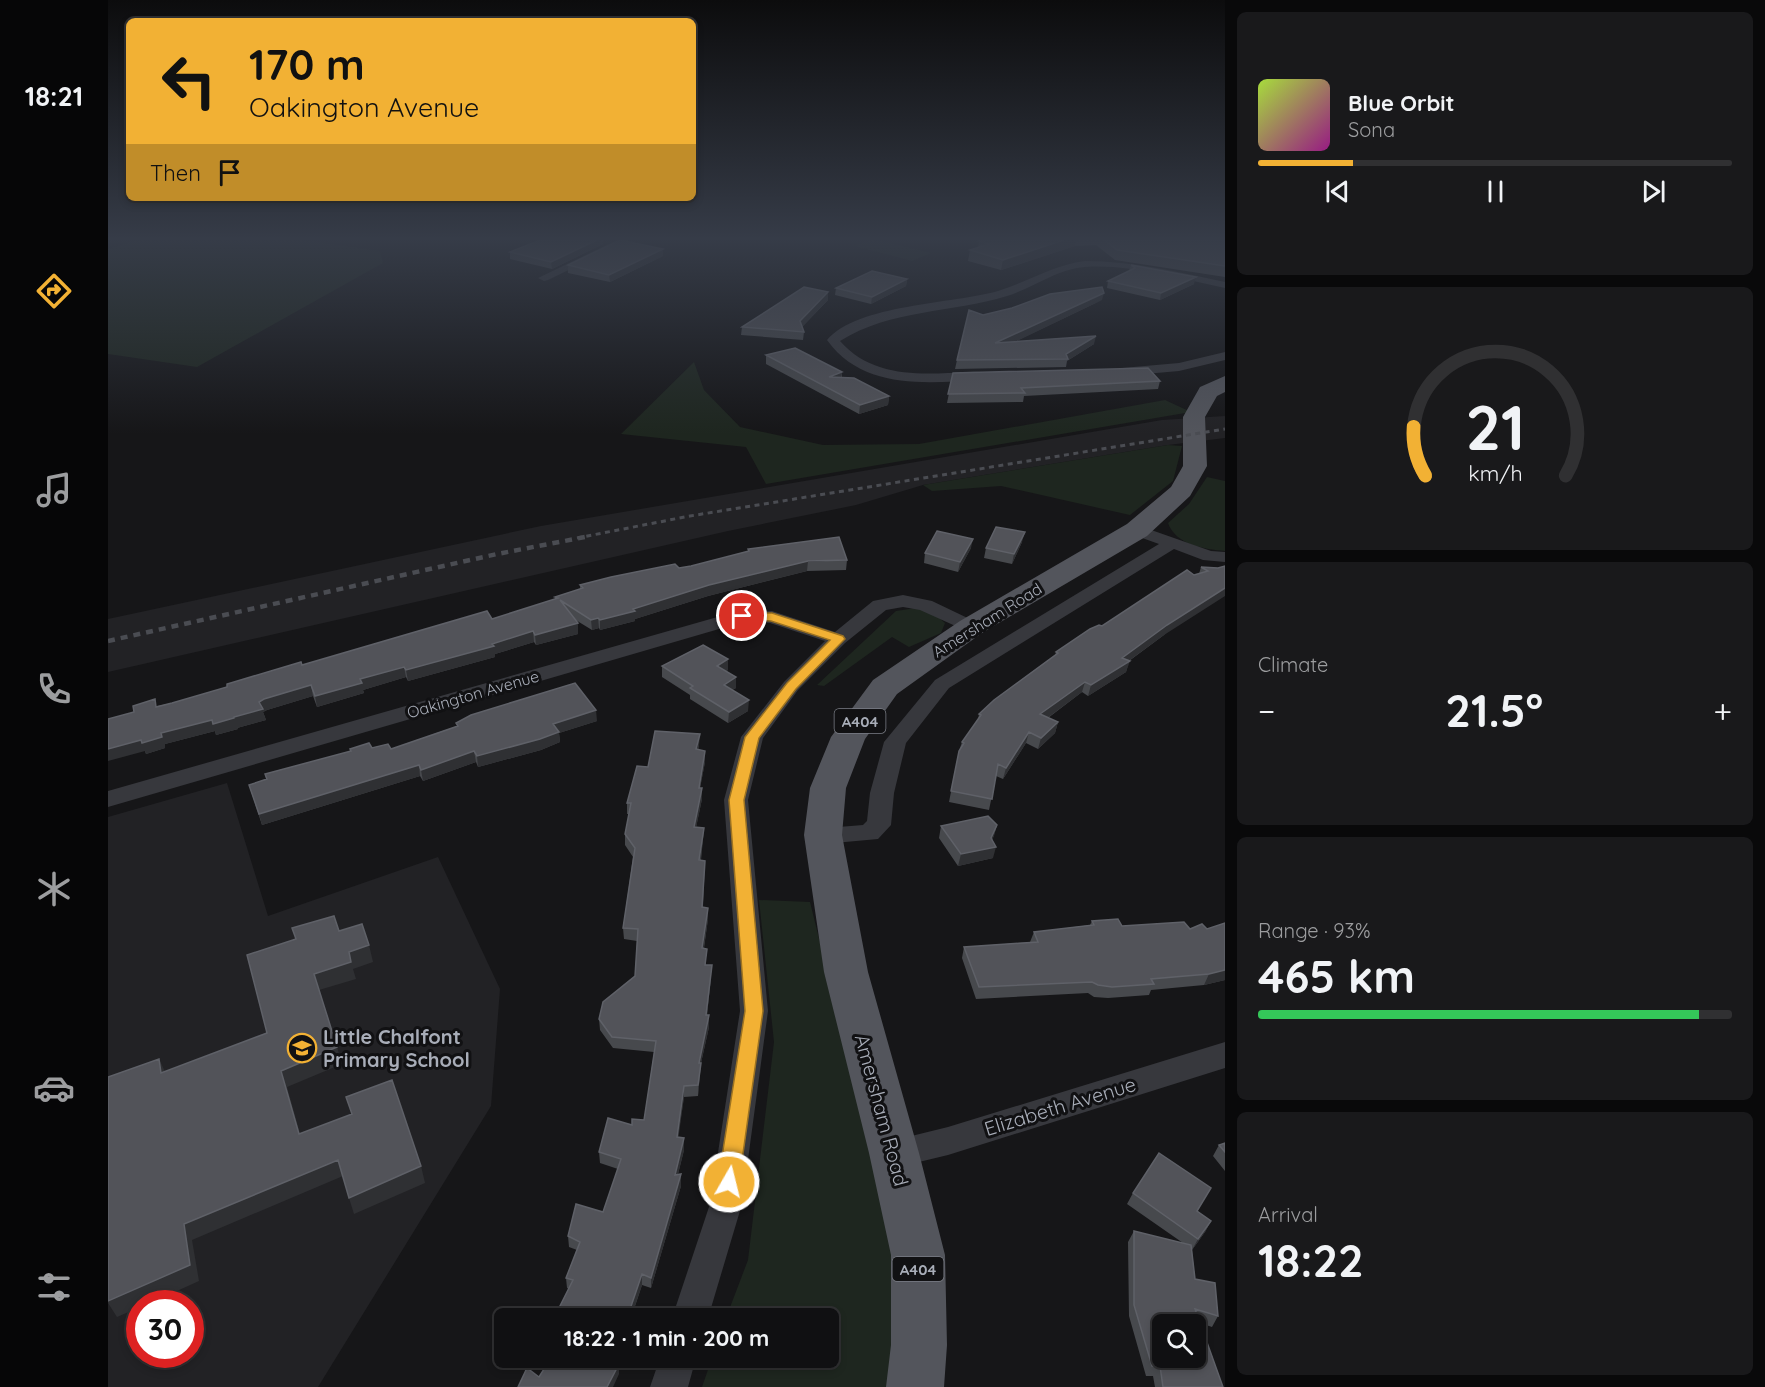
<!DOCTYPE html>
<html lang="en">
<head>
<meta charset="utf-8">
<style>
	body { margin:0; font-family:Quicksand,sans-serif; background:#19191b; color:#f1f3f6; height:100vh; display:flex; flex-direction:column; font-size:22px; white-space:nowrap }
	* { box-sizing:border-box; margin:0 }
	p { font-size:20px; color:#9c9d9f }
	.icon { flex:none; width:33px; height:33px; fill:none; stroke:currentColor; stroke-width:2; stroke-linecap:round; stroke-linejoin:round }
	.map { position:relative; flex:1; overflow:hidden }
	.side { display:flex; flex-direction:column; gap:12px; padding:12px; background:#09090a; width:540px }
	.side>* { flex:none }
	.guide { position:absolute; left:18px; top:18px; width:570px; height:183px; border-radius:9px; box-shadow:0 3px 9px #0003,0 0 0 2px #303032; background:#f2b134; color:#111; overflow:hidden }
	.buttons { position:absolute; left:1044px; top:1314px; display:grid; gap:12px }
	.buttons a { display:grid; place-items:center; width:54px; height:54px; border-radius:9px; background:#101012; box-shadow:0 3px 9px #0003,0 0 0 2px #303032; font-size:30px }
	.speed { position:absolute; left:18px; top:1290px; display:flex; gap:12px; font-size:30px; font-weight:700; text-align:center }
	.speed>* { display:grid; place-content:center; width:78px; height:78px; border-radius:50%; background:#101012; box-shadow:0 3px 9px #0003,0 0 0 2px #303032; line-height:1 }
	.speed .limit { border:9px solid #d22; background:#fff; color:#111 }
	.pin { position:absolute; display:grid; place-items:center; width:51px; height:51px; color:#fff; margin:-26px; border:3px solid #fff; border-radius:50%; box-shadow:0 2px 6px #0007 }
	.me { position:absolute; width:66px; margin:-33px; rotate:8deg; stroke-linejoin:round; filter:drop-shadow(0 0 4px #0008) }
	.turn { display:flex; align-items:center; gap:21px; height:126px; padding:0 24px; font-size:27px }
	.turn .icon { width:78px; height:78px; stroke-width:2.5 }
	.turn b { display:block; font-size:42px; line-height:51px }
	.then { display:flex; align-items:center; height:57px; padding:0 24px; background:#0003; gap:12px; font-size:22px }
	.big { font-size:45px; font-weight:700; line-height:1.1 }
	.side .widget { flex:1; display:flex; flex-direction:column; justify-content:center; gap:9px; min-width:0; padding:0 21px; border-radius:9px; background:#19191b }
	.side .dial { align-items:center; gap:0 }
	.dial svg { height:156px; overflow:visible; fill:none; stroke:#303032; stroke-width:7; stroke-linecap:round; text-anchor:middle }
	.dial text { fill:#f1f3f6; stroke:none }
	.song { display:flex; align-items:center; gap:18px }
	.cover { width:72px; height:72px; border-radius:9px; background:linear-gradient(135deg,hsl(80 70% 55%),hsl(310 70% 35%)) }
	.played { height:6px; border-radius:3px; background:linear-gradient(90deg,#f2b134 20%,#303032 20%) }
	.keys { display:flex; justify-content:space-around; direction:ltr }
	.heat { display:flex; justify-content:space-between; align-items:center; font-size:33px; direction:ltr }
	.charge { height:9px; border-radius:4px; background:linear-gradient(90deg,#34c759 93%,#303032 0) }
	.trip { position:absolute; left:386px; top:1308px; width:345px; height:60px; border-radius:9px; background:#101012; box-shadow:0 3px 9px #0003,0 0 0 2px #303032; font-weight:700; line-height:60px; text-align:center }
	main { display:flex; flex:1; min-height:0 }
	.tab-bar { display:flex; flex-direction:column; width:108px; justify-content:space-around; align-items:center; background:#060607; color:#9c9d9f }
	.tab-bar .icon { width:42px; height:42px }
	.tab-bar .selected { color:#f2b134 }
	.tab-bar b { font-size:27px; color:#f1f3f6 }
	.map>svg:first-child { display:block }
</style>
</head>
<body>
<main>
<nav class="tab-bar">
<b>18:21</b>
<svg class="icon selected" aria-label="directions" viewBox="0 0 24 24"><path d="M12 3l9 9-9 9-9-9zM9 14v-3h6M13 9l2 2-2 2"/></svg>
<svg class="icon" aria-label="music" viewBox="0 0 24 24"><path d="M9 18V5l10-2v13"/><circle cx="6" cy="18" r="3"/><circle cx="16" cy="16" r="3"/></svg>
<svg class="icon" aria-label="phone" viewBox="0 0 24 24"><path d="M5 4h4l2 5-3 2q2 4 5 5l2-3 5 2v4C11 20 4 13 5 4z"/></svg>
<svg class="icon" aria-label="climate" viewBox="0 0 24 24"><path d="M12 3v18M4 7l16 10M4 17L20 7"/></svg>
<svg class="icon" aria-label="car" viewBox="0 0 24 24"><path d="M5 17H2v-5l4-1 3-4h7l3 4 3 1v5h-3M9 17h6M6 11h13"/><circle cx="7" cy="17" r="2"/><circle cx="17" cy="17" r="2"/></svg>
<svg class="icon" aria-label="filters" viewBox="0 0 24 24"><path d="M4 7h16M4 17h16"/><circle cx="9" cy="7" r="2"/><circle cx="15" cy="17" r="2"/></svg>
</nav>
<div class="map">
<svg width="1117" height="1387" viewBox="0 0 1117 1387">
	<rect width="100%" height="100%" fill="#161618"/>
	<path fill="#222225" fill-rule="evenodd" d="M1117,416V438L1060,445L815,485L748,505L620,531L0,672V619L433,526L1054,420Z
		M119,783L160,916L330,857L392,989L383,1106L210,1387H0V817ZM32,1304H82V1354H32Z"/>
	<path fill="#1e261f" d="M30,240H195L272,251L275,263L89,367L0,354V249Z
		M762,240H770L823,253L804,261L747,246Z
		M586,362L596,390L632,427L715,445L811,444L1057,400L1083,412L658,484L638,447L513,434Z
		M1060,445L1074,446L1065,481L1022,515L893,486L824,491L815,485Z
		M1099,477L1117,481V551C1096,549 1068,545 1060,523L1081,504Z
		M808,608L823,611L837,623L833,633L801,647L784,637L716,686L709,685L788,611Z
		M651,900L702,902L741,1060L785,1204L790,1306L781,1387H594L604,1358H720V1318H618L640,1260L666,1042Z"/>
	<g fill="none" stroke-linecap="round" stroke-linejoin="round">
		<path fill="#37383d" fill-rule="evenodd" d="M509,240H522L440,280L436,281L430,278Z
			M977,261C1025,261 1070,272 1117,282V288C1071,279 1024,264 977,267C949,269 925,288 899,296C844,313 783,309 732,341C760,373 800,375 840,373C851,373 865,370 877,373L879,376L872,380C817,383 755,390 719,340C750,304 845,304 890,291C920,282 945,265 977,261Z
			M1117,352V360L1071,371L1014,376L1007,372L1014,368L1071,363Z
			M1029,525L1103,551L1117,552V562L1095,560L1066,549L841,688L798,743L786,793L783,825L770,839L715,844L706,841L703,835L706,829L755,825L759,821L762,793L776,742L827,680L1051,544L1023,534L1020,530L1023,526Z
			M795,595L824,601L870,623L873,627L870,631L863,633L812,610L795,607L778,610L737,643L690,690L655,738L640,800L660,1011L634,1204L600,1318H564L602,1204L632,1011L616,800L633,737L676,682L717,641L662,623L635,622L0,807V791L627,612L664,611L727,632L765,601Z
			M1117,1042V1068L840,1155L786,1168L775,1163L770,1153L775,1143L840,1127Z
			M552,1358H588L580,1387H542Z"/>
		<path fill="#53555c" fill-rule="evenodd" d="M1117,376V392L1109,396L1097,417L1099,466L1082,496L1039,536L874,633L789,694L757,739L738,788L734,835L760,972L811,1153L837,1255L839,1345L836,1387H778L783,1345V1255L761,1153L716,972L696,835L702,788L723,737L765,680L852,621L1019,524L1063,487L1075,466V417L1092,387Z"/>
		<path stroke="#4a4c52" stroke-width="3" stroke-dasharray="5 4.5" stroke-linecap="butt" d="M469,538L582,516L1117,429"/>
		<path stroke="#4a4c52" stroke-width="4.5" stroke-dasharray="7 6" stroke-linecap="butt" d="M0,641L389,554L477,537"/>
	</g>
	<path fill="#47494d" d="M874,240H1117V277L1007,260L988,245L967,246L893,270L860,261L862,250L870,248L871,241Z
		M495,244L444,269L402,259V252Z
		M555,256L502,282L460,273V265Z
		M1023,265L1086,284L1052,300L999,288L1000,281L1021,271Z
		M799,279L798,286L763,304L727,295L728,288Z
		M720,292V300L694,327L696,332L695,340L633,335L634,327Z
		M994,300L906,342L986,344L959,361L958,367L847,369L849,360Z
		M658,355L734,372V378L781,396L780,405L751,414L658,364Z
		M845,373L1052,381L1050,389L916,396L915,402L839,403Z
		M914,542L904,564L876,558L878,548Z
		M863,548L850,572L816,563L817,553Z
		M739,560L738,570L699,571L600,596L527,619V621L492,630L491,628L484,630L466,619L470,634L428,645L426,642L387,654V657L300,681L298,677L255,690L256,693L209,707L205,696L159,710L155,712L158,720L129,728L130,729L108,735L107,731L57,744V748L38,754L37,751L49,706L64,703L194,665L384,619L448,599L447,597L472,589V585L571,568Z
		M1093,567L1110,568L1056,635L1021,661L1018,672L980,696L974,692L940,718L950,722L947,733L930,749L918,743L895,779L888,776L881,810L841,802L851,751L854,742L870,720L871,714L947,656L948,652L1086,575L1091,574Z
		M554,666L620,670L618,671L628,688L624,690L640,711L620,723L582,699V695L554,677Z
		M489,721L451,733L452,742L433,750L370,767L368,762L315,781L312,776L154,825L141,785L158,779L157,774L283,749L349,726L348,723Z
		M591,745L590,750L597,762L592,788H594V799L588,827L596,828L595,839L593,860L597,861L595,907L600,908V919L596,948L598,965L603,977L599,1015L601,1027L593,1063L590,1096L576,1097L570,1137L576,1150L570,1174L573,1186L543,1288L534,1285L523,1318H451L450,1310L461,1289L459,1288L458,1278L469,1250L461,1247L460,1236L495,1212L510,1169L492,1163L491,1152L524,1125L536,1120L546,1052L505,1048L492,1030L491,1019L527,976L529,941L516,939L515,928L525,857L517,845V834L521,814H519V803L540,767Z
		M889,825L884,841L885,858L850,866L831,838L833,826Z
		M984,921L1014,926L1082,929H1099L1117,923V980L1096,985L1043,990L1041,995L1000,998L986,997L980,993L868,999L854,958L856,947L922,942L926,932L982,925Z
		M1117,1143V1171L1105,1156L1111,1145Z
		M1025,1193L1089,1211L1103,1221L1097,1232L1084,1250L1087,1279L1110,1316L1104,1327L1092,1323L1115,1387H1047L1045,1376H1038L1021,1316L1020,1242L1026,1231L1075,1243L1019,1204Z"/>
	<path fill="#2f3033" d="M489,240H495V244L444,269L443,262Z
		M956,240H968L967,246L893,270L895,260Z
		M555,249V256L502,282L501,275Z
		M1088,277L1086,284L1052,300L1053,293Z
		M799,279L798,286L763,304L764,297Z
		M720,292V300L692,329V321Z
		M996,293L994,300L886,352L887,343Z
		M988,336L986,344L959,361L960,359L958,354Z
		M734,372L733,381L721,377Z
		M781,396L780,405L751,414L752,405Z
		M917,532L914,542L904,564L906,554Z
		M865,539L863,548L850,572L852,562Z
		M700,561L699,571L600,596L527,619V621L492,630V620L525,609L601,585Z
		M1117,588V596L1056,635L1015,665L1022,661L1018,672L980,696L983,685L1014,658L1059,625Z
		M490,618L491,628L484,630L483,620Z
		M470,623V634L428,645L427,635Z
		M425,631L426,642L387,654V657L300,681L298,670Z
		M620,659V670L609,677V666Z
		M296,667L298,677L255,690L256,693L209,707L207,696L252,679Z
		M628,677V688L615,695L616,685Z
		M977,682L974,692L930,725L932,714Z
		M203,685L205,696L159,710L155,712L158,720L129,728L130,729L108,735L107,731L57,744V748L38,754L37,751L0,761V749L53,733L104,720L126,717L156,699Z
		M641,700L640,711L620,723L621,712Z
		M488,710L489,721L451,733L452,742L433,750L370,767L369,756L445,724Z
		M950,722L947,733L930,749L933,738Z
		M921,732L918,743L895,779L898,768Z
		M592,734L591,745L588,760V749Z
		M366,751L368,762L315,781L313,770Z
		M597,751V762L590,799L591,788Z
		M311,765L312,776L154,825L151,814Z
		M594,788V799L586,838V827Z
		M889,825L886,836L880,848L888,847L885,858L850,866L853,854L883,838Z
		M596,828L595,839L591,871V860Z
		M600,908V919L594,960V948Z
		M261,945L265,962L245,969L248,979L211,990L206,974L241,952Z
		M604,965L603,977L598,1026V1015Z
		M1117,970V980L1096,985L1101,974Z
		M601,1015V1027L593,1063L590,1096L591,1063Z
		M229,1047L234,1064L179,1087L197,1151L191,1134L173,1071Z
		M51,1059L59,1076L53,1073Z
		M576,1086V1097L569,1148V1137Z
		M576,1138V1150L567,1186V1175Z
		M230,1160L235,1176L84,1240L91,1281L40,1304H32V1307L9,1317L0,1303V1301L76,1224Z
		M313,1166L317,1183L246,1214L241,1198Z
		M573,1174V1186L543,1288V1278Z
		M1103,1221L1097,1232L1084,1250L1090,1239Z
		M534,1274V1285L523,1318H519Z
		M511,1364V1374L505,1387H499Z"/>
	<path fill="#525359" stroke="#5f6168" stroke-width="1.5" fill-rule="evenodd" d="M432,240H489L443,262L402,252Z
		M512,240L555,249L501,275L460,265Z
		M874,240H956L895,260L862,250L881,244L871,241Z
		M996,240H1117V266L1009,250Z
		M1023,265L1088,277L1053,293L1000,281L1027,268Z
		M764,271L799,279L764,297L728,288Z
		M696,287L720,292L692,321L696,332L634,327Z
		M994,287L996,293L887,343L988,336L958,354L960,359L849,360L861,310L875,315L904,308L942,294Z
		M687,348L734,372L721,377L746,378L781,396L752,405L658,355Z
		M1040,368L1052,381L913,388L917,393L840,394L845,373Z
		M888,527L917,532L906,554L878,548Z
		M829,531L865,539L852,562L817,553Z
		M731,537L739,560L700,561L601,585L525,609L527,611L492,620L490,618L483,620L452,600L470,623L427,635L425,631L384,644L386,646L298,670L296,667L252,679L254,683L207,696L203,685L156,699L151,702L155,709L126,717V718L105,724L104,720L53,733L54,737L34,743L33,740L0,749V719L26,712L25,706L47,699L48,707L64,703L119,687V684L193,662L194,665L379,611L384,619L450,598L447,597L475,588L472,585L503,577L567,564L571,568L583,566L641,551L640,549Z
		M1117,566V588L1059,625L1014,658L1022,661L983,685L977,682L932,714L950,722L933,738L921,732L898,768L890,764L884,799L843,791L851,751L856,743L854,742L873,715L871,714L886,700L950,653L948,652L982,629L991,625L994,626L1079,570L1086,575L1100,571L1093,567L1110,568Z
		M595,645L620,659L609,666L628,677L616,685L641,700L621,712L582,688L585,686L554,666Z
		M467,683L488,710L445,724L451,732L432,739L369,756L366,751L313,770L311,765L151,814L141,785L159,779L157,774L243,751L242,749L261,743L264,748L280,744L283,749L350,726L348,723L363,715Z
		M547,731L592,734L588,749L597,751L591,788H594L586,827L596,828L591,860L597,861L594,907L600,908L594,948L599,949L597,965H604L598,1015H601L591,1063H593L590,1085L576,1086L569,1137L576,1138L567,1175L573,1174L543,1278L534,1274L519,1318H465L450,1310L465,1280L458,1278L472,1242L460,1236L468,1204L495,1212L513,1159L491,1152L500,1118L524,1125V1119L536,1120L548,1041L504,1037L491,1019L495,1002L527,976L530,929L515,928L527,848L517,834L523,803H519L529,766L540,767Z
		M880,816L889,825L883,838L888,847L853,854L833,826Z
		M226,916L231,931L254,924L261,945L241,952L243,962L206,974L229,1047L173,1071L191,1134L244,1114L238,1097L284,1080L313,1166L241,1198L230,1160L76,1224L82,1265L0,1301V1077L51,1059L53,1073L159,1033L139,955L188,939L184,928Z
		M1010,919L1014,926L1076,922L1082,929L1094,924L1099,929L1117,923V970L1101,974L1043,979L1046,984L1004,987L990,985L984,982L871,987L856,947L930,942L926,932L986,925L984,921Z
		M1117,1143V1152L1111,1145Z
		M1051,1153L1103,1188L1089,1211L1103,1221L1090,1239L1025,1193Z
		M1026,1231L1083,1245L1087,1279L1107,1283L1110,1316L1087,1309L1115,1387H1055L1052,1366H1044L1026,1305ZM1054,1324H1088V1358H1054Z
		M443,1358H501L511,1364L499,1387H410L419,1368L431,1377Z"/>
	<linearGradient id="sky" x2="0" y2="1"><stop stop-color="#0c0c0d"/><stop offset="0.55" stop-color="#363c48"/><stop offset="1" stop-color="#363c48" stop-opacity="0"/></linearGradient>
	<rect width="1117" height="434" fill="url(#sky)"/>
	<path fill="#f2b134" stroke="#9d7322" stroke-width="1.5" d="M634,613H664L735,636L737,639L688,689L651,738L636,800L655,1011L631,1182L628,1189L621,1192L613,1189L610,1182L637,1011L621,800L637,737L679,683L722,640L663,621L629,619L628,616Z"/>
	<defs>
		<g id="school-ring" transform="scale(1.5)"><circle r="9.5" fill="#111113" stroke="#f2b134" stroke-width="1.5"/><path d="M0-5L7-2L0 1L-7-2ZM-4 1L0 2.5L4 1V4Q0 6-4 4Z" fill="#f2b134"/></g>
	</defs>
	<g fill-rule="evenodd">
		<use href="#school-ring" x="194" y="1048"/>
	</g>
	<g text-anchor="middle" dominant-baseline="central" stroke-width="6" stroke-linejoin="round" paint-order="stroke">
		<g fill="#111113" stroke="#7b7e86" stroke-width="1.5">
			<rect x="726.5" y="709" width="51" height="24" rx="4.5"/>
			<rect x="784.5" y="1257" width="51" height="24" rx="4.5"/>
		</g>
		<g font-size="15" font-weight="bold" fill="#a8adb8">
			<text x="752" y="721">A404</text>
			<text x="810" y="1269">A404</text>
		</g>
		<g font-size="16" fill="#a8adb8" stroke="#111113">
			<text transform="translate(879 620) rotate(-32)">Amersham Road</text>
			<text transform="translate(365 694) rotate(-16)">Oakington Avenue</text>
		</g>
		<g font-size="20" font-weight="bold" fill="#a8adb8" stroke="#111113" text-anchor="start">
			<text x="215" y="1036">Little Chalfont<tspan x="215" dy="23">Primary School</tspan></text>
		</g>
		<g font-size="20" fill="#a8adb8" stroke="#111113">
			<text transform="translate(952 1106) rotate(-17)">Elizabeth Avenue</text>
			<text transform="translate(774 1110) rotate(75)">Amersham Road</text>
		</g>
	</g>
</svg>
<div class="buttons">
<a><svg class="icon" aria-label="search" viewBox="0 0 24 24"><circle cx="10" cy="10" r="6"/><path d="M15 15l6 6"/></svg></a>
</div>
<div class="speed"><div class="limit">30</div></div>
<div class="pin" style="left:634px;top:616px;background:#d93025"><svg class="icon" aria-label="arrive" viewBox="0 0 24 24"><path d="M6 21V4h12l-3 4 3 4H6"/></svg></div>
<svg class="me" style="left:621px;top:1182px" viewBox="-20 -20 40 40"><circle r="17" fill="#f2b134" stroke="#fff" stroke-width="3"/><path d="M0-11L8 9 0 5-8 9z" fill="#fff"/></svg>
<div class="trip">18:22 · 1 min · 200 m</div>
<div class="guide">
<div class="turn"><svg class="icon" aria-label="left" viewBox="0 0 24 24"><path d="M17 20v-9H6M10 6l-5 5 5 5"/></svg><div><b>170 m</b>Oakington Avenue</div></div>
<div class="then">Then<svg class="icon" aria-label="arrive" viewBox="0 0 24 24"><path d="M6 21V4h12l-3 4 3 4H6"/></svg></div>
</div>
</div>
<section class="side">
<div class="widget">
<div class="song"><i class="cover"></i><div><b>Blue Orbit</b><p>Sona</p></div></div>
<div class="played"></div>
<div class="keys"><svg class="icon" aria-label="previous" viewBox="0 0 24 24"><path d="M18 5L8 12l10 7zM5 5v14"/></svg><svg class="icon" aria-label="pause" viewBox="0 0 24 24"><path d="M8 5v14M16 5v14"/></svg><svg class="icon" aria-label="next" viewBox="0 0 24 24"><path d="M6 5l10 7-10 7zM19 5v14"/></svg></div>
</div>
<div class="widget dial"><svg viewBox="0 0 100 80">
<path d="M14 69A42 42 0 1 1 86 69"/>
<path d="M14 69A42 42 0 0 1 8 44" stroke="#f2b134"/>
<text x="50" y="56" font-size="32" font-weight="700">21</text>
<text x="50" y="72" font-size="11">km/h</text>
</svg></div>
<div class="widget"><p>Climate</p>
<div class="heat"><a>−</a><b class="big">21.5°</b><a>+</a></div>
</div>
<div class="widget"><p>Range · 93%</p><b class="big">465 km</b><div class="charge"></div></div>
<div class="widget"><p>Arrival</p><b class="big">18:22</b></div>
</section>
</main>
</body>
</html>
